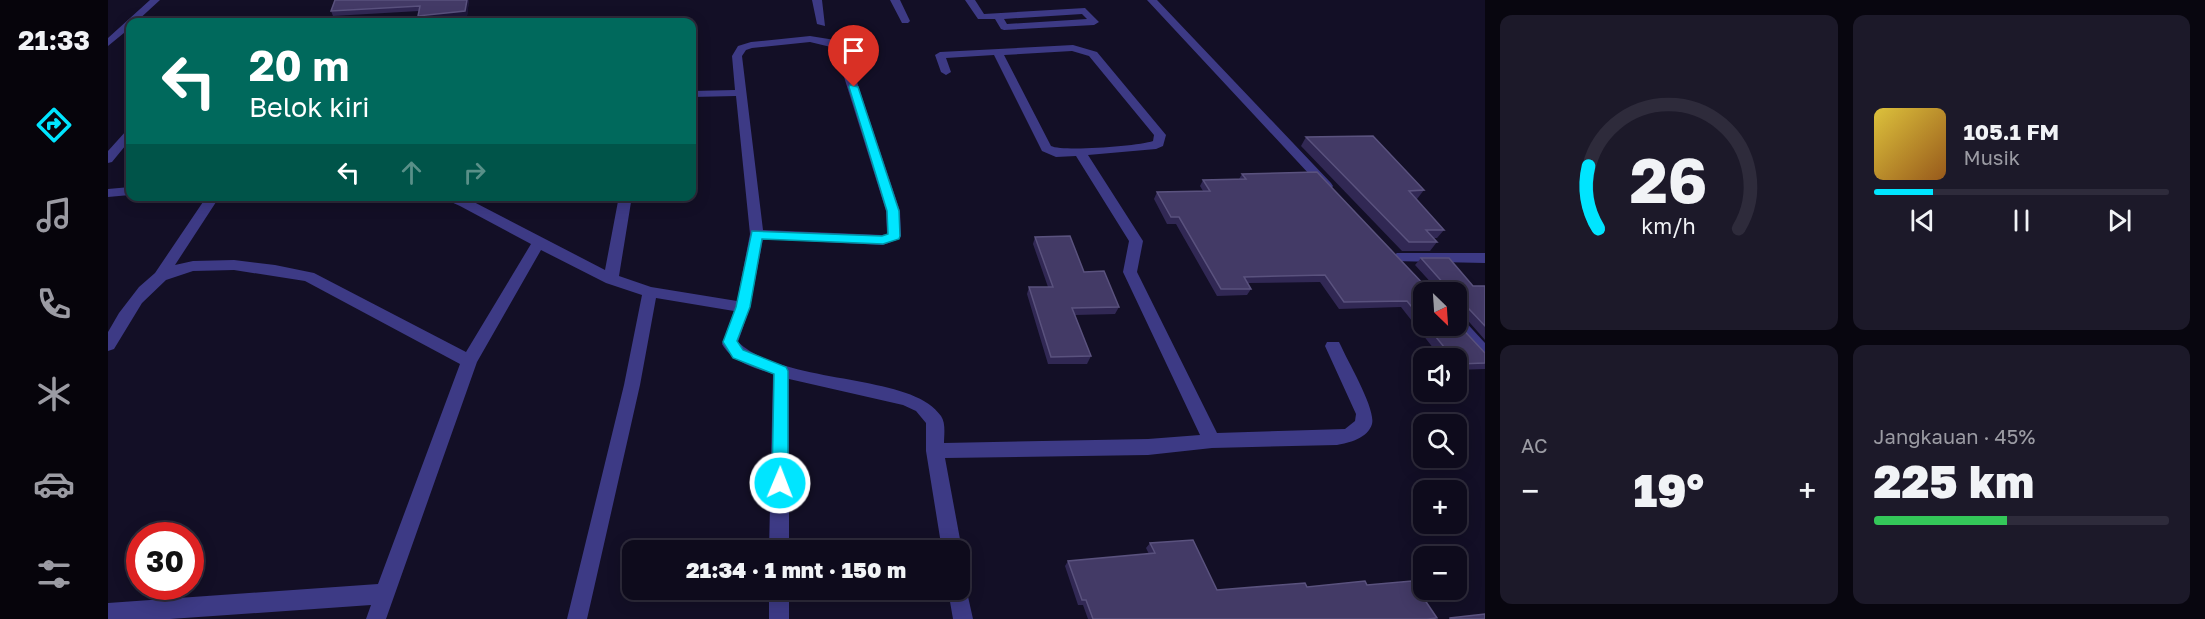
<!DOCTYPE html>
<html lang="id">
<head>
<meta charset="utf-8">
<style>
	body { margin:0; font-family:"Golos Text",sans-serif; background:#1c1929; color:#f1f3f6; height:100vh; display:flex; flex-direction:column; font-size:22px; white-space:nowrap }
	* { box-sizing:border-box; margin:0 }
	p { font-size:20px; color:#9b9ba3 }
	.icon { flex:none; width:33px; height:33px; fill:none; stroke:currentColor; stroke-width:2; stroke-linecap:round; stroke-linejoin:round }
	.map { position:relative; flex:1; overflow:hidden }
	.sheet { display:flex; flex-direction:column; gap:15px; padding:15px; background:#08060f; width:720px }
	.sheet>* { flex:none }
	.top-card { position:absolute; left:18px; top:18px; width:570px; height:183px; border-radius:12px; box-shadow:0 3px 15px #0003,0 0 0 2px #2e2b3b; background:#00695c; color:#fff; overflow:hidden }
	.needle { width:39px; rotate:155deg }
	.fabs { position:absolute; left:1305px; top:282px; display:grid; gap:12px }
	.fabs a { display:grid; place-items:center; width:54px; height:54px; border-radius:12px; background:#0e0b1c; box-shadow:0 3px 15px #0003,0 0 0 2px #2e2b3b; font-size:30px }
	.speed { position:absolute; left:18px; top:522px; display:flex; gap:12px; font-size:30px; font-weight:700; text-align:center }
	.speed>* { display:grid; place-content:center; width:78px; height:78px; border-radius:50%; background:#0e0b1c; box-shadow:0 3px 15px #0003,0 0 0 2px #2e2b3b; line-height:1 }
	.speed .limit { border:9px solid #d22; background:#fff; color:#111 }
	.pin { position:absolute; display:grid; place-items:center; width:51px; height:51px; color:#fff; margin:-62px -26px; border-radius:50% 50% 50% 0; rotate:-45deg; box-shadow:0 0 6px #0007 }
	.pin .icon { rotate:45deg }
	.me { position:absolute; width:66px; margin:-33px; rotate:1deg; stroke-linejoin:round; filter:drop-shadow(0 0 4px #0008) }
	.turn { display:flex; align-items:center; gap:21px; height:126px; padding:0 24px; font-size:27px }
	.turn .icon { width:78px; height:78px; stroke-width:2.5 }
	.turn b { display:block; font-size:42px; line-height:51px }
	.lanes { display:flex; align-items:center; height:57px; padding:0 24px; background:#0003; justify-content:center; gap:30px; direction:ltr }
	.lanes .off { opacity:.35 }
	.big { font-size:45px; font-weight:800; line-height:1.1 }
	.sheet .card { flex:1; display:flex; flex-direction:column; justify-content:center; gap:9px; min-width:0; padding:0 21px; border-radius:12px; background:#1c1929 }
	.sheet .dial { align-items:center; gap:0 }
	.dial svg { height:156px; overflow:visible; fill:none; stroke:#2e2b3b; stroke-width:7; stroke-linecap:round; text-anchor:middle }
	.dial text { fill:#f1f3f6; stroke:none }
	.song { display:flex; align-items:center; gap:18px }
	.cover { width:72px; height:72px; border-radius:9px; background:linear-gradient(135deg,hsl(50 70% 55%),hsl(30 70% 35%)) }
	.played { height:6px; border-radius:3px; background:linear-gradient(90deg,#00e5ff 20%,#2e2b3b 20%) }
	.keys { display:flex; justify-content:space-around; direction:ltr }
	.heat { display:flex; justify-content:space-between; align-items:center; font-size:33px; direction:ltr }
	.charge { height:9px; border-radius:4px; background:linear-gradient(90deg,#34c759 45%,#2e2b3b 0) }
	.sheet .tiles { flex:1; display:grid; gap:15px; grid-template-columns:repeat(2,1fr) }
	.trip { position:absolute; left:514px; top:540px; width:348px; height:60px; border-radius:12px; background:#0e0b1c; box-shadow:0 3px 15px #0003,0 0 0 2px #2e2b3b; font-weight:800; line-height:60px; text-align:center }
	main { display:flex; flex:1; min-height:0 }
	.dock { display:flex; flex-direction:column; width:108px; justify-content:space-around; align-items:center; background:#06040b; color:#9b9ba3 }
	.dock .icon { width:42px; height:42px }
	.dock .selected { color:#00e5ff }
	.dock b { font-size:27px; color:#f1f3f6 }
	.map>svg:first-child { display:block }
</style>
</head>
<body>
<main>
<nav class="dock">
<b>21:33</b>
<svg class="icon selected" aria-label="directions" viewBox="0 0 24 24"><path d="M12 3l9 9-9 9-9-9zM9 14v-3h6M13 9l2 2-2 2"/></svg>
<svg class="icon" aria-label="music" viewBox="0 0 24 24"><path d="M9 18V5l10-2v13"/><circle cx="6" cy="18" r="3"/><circle cx="16" cy="16" r="3"/></svg>
<svg class="icon" aria-label="phone" viewBox="0 0 24 24"><path d="M5 4h4l2 5-3 2q2 4 5 5l2-3 5 2v4C11 20 4 13 5 4z"/></svg>
<svg class="icon" aria-label="climate" viewBox="0 0 24 24"><path d="M12 3v18M4 7l16 10M4 17L20 7"/></svg>
<svg class="icon" aria-label="car" viewBox="0 0 24 24"><path d="M5 17H2v-5l4-1 3-4h7l3 4 3 1v5h-3M9 17h6M6 11h13"/><circle cx="7" cy="17" r="2"/><circle cx="17" cy="17" r="2"/></svg>
<svg class="icon" aria-label="filters" viewBox="0 0 24 24"><path d="M4 7h16M4 17h16"/><circle cx="9" cy="7" r="2"/><circle cx="15" cy="17" r="2"/></svg>
</nav>
<div class="map">
<svg width="1377" height="619" viewBox="0 0 1377 619">
	<rect width="100%" height="100%" fill="#130f26"/>
	<g fill="none" stroke-linecap="round" stroke-linejoin="round">
		<path fill="#3d3a85" fill-rule="evenodd" d="M42,0H52L28,22H22V28L0,46V38Z
			M704,0H714L717,26L709,24Z
			M782,0H792L802,21L800,23H794Z
			M857,0H867L876,14L977,8L991,22L986,25L896,30L893,29L887,19H870ZM974,14L979,19L899,24L896,19Z
			M1039,0H1049L1223,183L1225,186L1223,189H1215Z
			M702,36L727,40L737,46L792,211L793,236L791,239L775,245L655,239L642,307L630,342C677,386 804,372 833,416C838,423 836,435 836,443L1040,439L1092,435L1015,272L1021,241L968,156L948,157L934,151L886,55L838,58L843,72L838,75L833,72L827,55L832,52L965,45L989,52L1058,135L1055,146L1048,149L980,155L1035,241L1029,272L1109,433L1237,429L1247,421L1248,414L1217,346L1219,342H1231L1233,346C1240,362 1268,409 1264,424C1260,438 1241,443 1229,445L1104,448L1040,455L837,458L854,550L852,554V550H834L818,451V423L808,411L795,405L681,379V550H661L665,374C647,368 624,362 614,344L626,311L548,298L532,385L479,619H459L516,385L534,295L498,283L433,250L369,362L278,619H258L263,605L62,619H0V603L270,584L352,364L197,281L126,270L85,271L58,280L34,303L6,349L0,351V332L11,313L31,287L47,273L99,196H112L67,265L85,261L126,260L167,265L206,273L358,352L423,244L352,206L330,196H351L362,200L497,270L511,196H524L511,276L543,287L629,301L642,234L628,96L584,97V91L627,90L624,56L630,46L643,42ZM702,42L727,48L778,211L779,234L774,235L655,230L634,56L638,50L644,48ZM964,51L981,56L1046,135L1045,141C1031,146 955,152 943,146L896,55Z
			M22,129V140L4,162L0,163V151L18,131Z
			M22,187V195L0,197V189Z
			M1289,253H1377V263L1284,261L1282,258Z
			M1348,316L1353,317L1377,343V360L1371,358L1343,326H1348Z
			M852,581L857,583L865,619H845L840,590H852Z
			M661,590H681V619H661Z"/>
	</g>
	<path fill="#312854" d="M227,0H361L359,16L312,21L311,11L225,16L223,11Z
		M1198,137L1316,190L1309,199H1308L1336,230L1329,238H1326L1329,242L1322,251H1294L1193,146Z
		M1134,174L1320,289L1327,287L1307,265L1313,258L1365,286H1377V340L1355,315H1352V317L1348,321V292H1316V326H1348L1377,353V369L1348,370V358H1333L1293,307L1231,309L1212,282L1140,283L1143,289L1139,295L1109,296L1068,224H1059L1046,199L1049,192L1095,191L1092,186L1095,180L1131,179Z
		M927,237L976,272L1011,307L1007,314L967,315L983,356L979,364H940L919,294L921,287H940L925,244Z
		M1042,543L1109,590L1259,585L1329,618L1327,619H980L975,605H970L957,566L960,561L1041,554L1038,548Z"/>
	<path fill="#1d163a" d="M359,0H361L359,16L312,21L310,16Z"/>
	<path fill="#433a66" stroke="#5a527e" stroke-width="1.5" d="M227,0H359L357,11L310,16L312,6L223,11Z
		M1265,136L1316,190L1301,191L1336,230H1318L1329,242H1301L1198,137Z
		M1209,172L1320,289L1337,285L1313,258H1341L1365,286H1377V326L1361,309L1353,308L1352,317L1348,318V292H1316V322L1299,301L1236,302L1217,275L1136,277L1143,289H1113L1071,217H1063L1049,192L1102,191L1095,180L1138,179L1134,174Z
		M962,236L976,272L996,271L1011,307L964,308L983,356L943,357L921,287H945L927,237Z
		M1348,322L1377,353V363L1350,364L1348,362V358H1345L1319,326H1348Z
		M1085,540L1109,590L1197,583L1199,587L1257,581L1259,585L1304,581L1329,618L1319,619H985L978,600H974L960,561L1047,553L1042,543Z
		M1377,614V619H1342V618Z"/>
	<path fill="#00e5ff" stroke="#0095a6" stroke-width="1.5" d="M742,85L750,87L791,211L792,236L791,239L775,244L654,239L642,307L629,341L635,350L678,367L680,371V483L678,488L672,491L666,488L664,483L666,374L625,358L615,342L628,307L644,231L774,236L780,234L779,211L741,87Z"/>
</svg>
<div class="fabs">
<a><svg class="needle" viewBox="-14 -14 28 28"><path d="M0-13l5 13h-10z" fill="#e53935"/><path d="M0 13l5-13h-10z" fill="#9b9ba3"/></svg></a>
<a><svg class="icon" aria-label="sound" viewBox="0 0 24 24"><path d="M4 9h4l5-4v14l-5-4H4zM17 9q2 3 0 6"/></svg></a>
<a><svg class="icon" aria-label="search" viewBox="0 0 24 24"><circle cx="10" cy="10" r="6"/><path d="M15 15l6 6"/></svg></a>
<a>+</a>
<a>−</a>
</div>
<div class="speed"><div class="limit">30</div></div>
<div class="pin" style="left:746px;top:87px;background:#d93025"><svg class="icon" aria-label="arrive" viewBox="0 0 24 24"><path d="M6 21V4h12l-3 4 3 4H6"/></svg></div>
<svg class="me" style="left:672px;top:483px" viewBox="-20 -20 40 40"><circle r="17" fill="#00e5ff" stroke="#fff" stroke-width="3"/><path d="M0-11L8 9 0 5-8 9z" fill="#fff"/></svg>
<div class="trip">21:34 · 1 mnt · 150 m</div>
<div class="top-card">
<div class="turn"><svg class="icon" aria-label="left" viewBox="0 0 24 24"><path d="M17 20v-9H6M10 6l-5 5 5 5"/></svg><div><b>20 m</b>Belok kiri</div></div>
<div class="lanes"><svg class="icon" aria-label="left" viewBox="0 0 24 24"><path d="M17 20v-9H6M10 6l-5 5 5 5"/></svg><svg class="icon off" aria-label="ahead" viewBox="0 0 24 24"><path d="M12 20V5M6 11l6-6 6 6"/></svg><svg class="icon off" aria-label="right" viewBox="0 0 24 24"><path d="M7 20v-9h11M14 6l5 5-5 5"/></svg></div>
</div>
</div>
<section class="sheet">
<div class="tiles">
<div class="card dial"><svg viewBox="0 0 100 80">
<path d="M14 69A42 42 0 1 1 86 69"/>
<path d="M14 69A42 42 0 0 1 9 37" stroke="#00e5ff"/>
<text x="50" y="56" font-size="32" font-weight="700">26</text>
<text x="50" y="72" font-size="11">km/h</text>
</svg></div>
<div class="card">
<div class="song"><i class="cover"></i><div><b>105.1 FM</b><p>Musik</p></div></div>
<div class="played"></div>
<div class="keys"><svg class="icon" aria-label="previous" viewBox="0 0 24 24"><path d="M18 5L8 12l10 7zM5 5v14"/></svg><svg class="icon" aria-label="pause" viewBox="0 0 24 24"><path d="M8 5v14M16 5v14"/></svg><svg class="icon" aria-label="next" viewBox="0 0 24 24"><path d="M6 5l10 7-10 7zM19 5v14"/></svg></div>
</div>
<div class="card"><p>AC</p>
<div class="heat"><a>−</a><b class="big">19°</b><a>+</a></div>
</div>
<div class="card"><p>Jangkauan · 45%</p><b class="big">225 km</b><div class="charge"></div></div>
</div>
</section>
</main>
</body>
</html>
